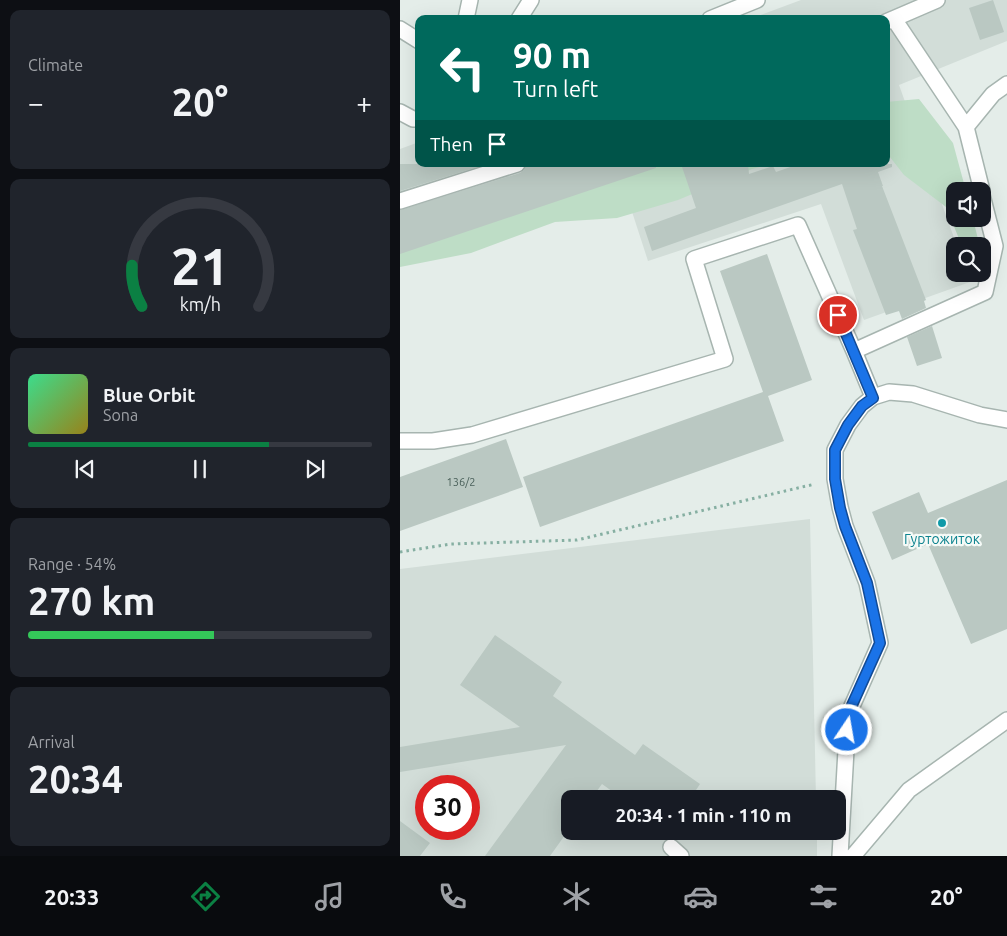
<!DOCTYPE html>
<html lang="en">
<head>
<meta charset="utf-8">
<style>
	body { margin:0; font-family:Ubuntu,sans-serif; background:#20242c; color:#f1f3f6; height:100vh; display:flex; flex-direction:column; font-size:19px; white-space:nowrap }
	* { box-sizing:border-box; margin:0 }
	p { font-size:16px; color:#9ea1a6 }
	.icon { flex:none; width:28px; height:28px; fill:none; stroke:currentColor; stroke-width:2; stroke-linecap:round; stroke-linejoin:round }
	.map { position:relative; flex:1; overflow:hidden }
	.sheet { display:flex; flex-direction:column; gap:10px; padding:10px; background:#0d0f14; width:400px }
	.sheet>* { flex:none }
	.banner { position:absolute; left:15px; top:15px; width:475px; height:152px; border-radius:10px; box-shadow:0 5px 20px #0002; background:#00695c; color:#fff; overflow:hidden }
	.tools { position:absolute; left:546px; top:182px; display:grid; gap:10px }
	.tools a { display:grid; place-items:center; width:45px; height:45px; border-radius:10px; background:#171b24; box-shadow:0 5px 20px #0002; font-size:25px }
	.speed { position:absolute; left:15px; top:775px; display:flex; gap:10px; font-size:25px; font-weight:700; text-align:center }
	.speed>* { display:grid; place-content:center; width:65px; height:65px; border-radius:50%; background:#171b24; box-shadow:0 5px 20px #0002; line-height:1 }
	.speed .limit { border:8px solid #d22; background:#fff; color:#111 }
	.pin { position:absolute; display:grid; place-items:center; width:42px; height:42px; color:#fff; margin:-21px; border:2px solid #fff; border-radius:50%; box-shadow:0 1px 5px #0007 }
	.me { position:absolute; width:55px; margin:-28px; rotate:12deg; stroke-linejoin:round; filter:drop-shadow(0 0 4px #0008) }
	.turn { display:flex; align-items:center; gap:18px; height:105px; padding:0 15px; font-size:22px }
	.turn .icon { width:65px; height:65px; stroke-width:2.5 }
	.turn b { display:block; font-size:35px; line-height:42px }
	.then { display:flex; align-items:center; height:48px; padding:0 15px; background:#0003; gap:10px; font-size:19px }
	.big { font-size:38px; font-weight:700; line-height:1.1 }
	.sheet .card { flex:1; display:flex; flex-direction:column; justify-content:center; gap:8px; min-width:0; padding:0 18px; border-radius:10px; background:#20242c }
	.sheet .dial { align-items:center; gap:0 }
	.dial svg { height:130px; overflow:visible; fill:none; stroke:#363941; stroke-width:7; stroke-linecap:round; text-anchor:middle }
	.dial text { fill:#f1f3f6; stroke:none }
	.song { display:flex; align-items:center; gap:15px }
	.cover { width:60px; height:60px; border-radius:8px; background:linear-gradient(135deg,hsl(150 70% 55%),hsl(50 70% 35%)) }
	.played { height:5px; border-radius:2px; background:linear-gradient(90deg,#0b8043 70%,#363941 70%) }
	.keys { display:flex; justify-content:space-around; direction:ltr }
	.heat { display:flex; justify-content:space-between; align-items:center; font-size:28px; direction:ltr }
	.charge { height:8px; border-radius:4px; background:linear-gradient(90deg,#34c759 54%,#363941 0) }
	.trip { position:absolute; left:161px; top:790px; width:285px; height:50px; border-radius:10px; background:#171b24; box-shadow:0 5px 20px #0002; font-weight:700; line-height:50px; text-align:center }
	.dock { display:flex; height:80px; justify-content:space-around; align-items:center; background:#090b0e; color:#9ea1a6 }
	.dock .icon { width:35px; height:35px }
	.dock .on { color:#0b8043 }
	.dock b { font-size:22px; color:#f1f3f6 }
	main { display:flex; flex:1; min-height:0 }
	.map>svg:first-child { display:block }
</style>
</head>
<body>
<main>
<section class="sheet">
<div class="card"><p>Climate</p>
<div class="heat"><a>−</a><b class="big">20°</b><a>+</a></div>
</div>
<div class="card dial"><svg viewBox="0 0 100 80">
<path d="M14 69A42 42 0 1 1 86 69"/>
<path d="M14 69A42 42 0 0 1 8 44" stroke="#0b8043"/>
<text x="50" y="56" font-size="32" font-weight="700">21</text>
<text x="50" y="72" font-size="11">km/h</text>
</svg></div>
<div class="card">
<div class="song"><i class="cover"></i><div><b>Blue Orbit</b><p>Sona</p></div></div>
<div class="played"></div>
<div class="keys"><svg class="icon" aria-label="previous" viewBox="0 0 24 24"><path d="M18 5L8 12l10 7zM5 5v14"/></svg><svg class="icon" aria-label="pause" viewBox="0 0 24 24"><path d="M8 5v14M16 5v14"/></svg><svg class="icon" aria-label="next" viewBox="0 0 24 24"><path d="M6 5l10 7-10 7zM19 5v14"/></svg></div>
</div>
<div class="card"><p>Range · 54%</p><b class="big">270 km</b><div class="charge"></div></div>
<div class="card"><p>Arrival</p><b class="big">20:34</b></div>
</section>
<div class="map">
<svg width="607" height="856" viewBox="0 0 607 856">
	<rect width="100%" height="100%" fill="#e4ede9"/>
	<path fill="#d2ddd8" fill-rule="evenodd" d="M401,0H607V41L499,85L557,246H555V274H567L570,282L464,320L421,204L248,261L223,184L0,258V149L19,142V164H486V19H350Z
		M410,519L416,799H170V831H417V856H0V569ZM26,786H69V829H26Z"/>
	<path fill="#beddc6" d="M519,99L553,143L566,191H555V219H573L579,243L578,246H562L546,207L504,175L486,152V102Z
		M267,164H371L352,169L278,200L217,218L155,222L71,253L0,267V246L105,211Z"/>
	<path fill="#bac8c2" d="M593,0L604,32L580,40L569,8Z
		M0,164H87L0,191Z
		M126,164H256V168L0,254V210L120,173L124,170Z
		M281,164H348L349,174L373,166L376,172L399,164H492V167L478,172L483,186H482L526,300L524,301L526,308L502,319L499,311L486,315L453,230L457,229L442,184L252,251L244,227L296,208Z
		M367,254L412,380L368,396L384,441L140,527L123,477L363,392L320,271Z
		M532,326L542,358L517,366L507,337Z
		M106,439L123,487L0,531V477Z
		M607,480V629L571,644L528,544L492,560L472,512L519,492L528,513Z
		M95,635L162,682L153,696L235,755L243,744L300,784L290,799H223L202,784L191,799H170V828L150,856H85L166,745L0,772V747L120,727L60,685Z
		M0,821L30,843L20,856H0Z"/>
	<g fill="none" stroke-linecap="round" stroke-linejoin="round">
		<g stroke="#a7b5b0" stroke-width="18">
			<path id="minor" d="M66,19L70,0
				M119,19L131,0
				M310,19L357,0
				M494,19L566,127
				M486,22L537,0
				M0,29L19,41
				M0,112L13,119H19
				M582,191L566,127L593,94L607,84
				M0,201L117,164
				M454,351L585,292L595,246L582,195
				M0,441H33L72,435L325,359L294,259L398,225L454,351L473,397
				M271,847L281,856
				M440,856L448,715L480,643L467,583L445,526L440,507L435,479V450L448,425L462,406L473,397L489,392L513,394L580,415L607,420
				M453,856L509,790L607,720"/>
		</g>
		<path stroke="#86afa2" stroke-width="3" stroke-dasharray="2.5 4" stroke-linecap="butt" d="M0,552L51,544L177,540L415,484"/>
		<use href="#minor" stroke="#fff" stroke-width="15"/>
	</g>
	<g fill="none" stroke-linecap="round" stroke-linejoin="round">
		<g stroke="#114b97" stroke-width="12">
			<path id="route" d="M438,315L473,398L462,406L448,425L435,450V479L440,508L445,526L467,583L480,643L448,714L447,730"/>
		</g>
		<use href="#route" stroke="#1a73e8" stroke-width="9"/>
	</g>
	<circle fill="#0f9aa8" stroke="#f5faf7" stroke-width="2" cx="542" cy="523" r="5"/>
	<g text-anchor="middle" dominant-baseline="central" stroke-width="4.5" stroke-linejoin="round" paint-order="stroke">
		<g font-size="11" fill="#4a605a">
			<text x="61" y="482">136/2</text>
		</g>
		<g font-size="14" fill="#0d838f" stroke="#f5faf7">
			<text x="542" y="539">Гуртожиток</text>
		</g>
	</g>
</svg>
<div class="tools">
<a><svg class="icon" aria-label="sound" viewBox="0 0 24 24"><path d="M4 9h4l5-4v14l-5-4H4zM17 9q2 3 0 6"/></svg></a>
<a><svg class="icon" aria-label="search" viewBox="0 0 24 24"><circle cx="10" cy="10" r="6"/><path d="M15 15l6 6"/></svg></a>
</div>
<div class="speed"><div class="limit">30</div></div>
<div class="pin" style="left:438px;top:315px;background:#d93025"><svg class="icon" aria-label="arrive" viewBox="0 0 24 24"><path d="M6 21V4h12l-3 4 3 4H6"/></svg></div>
<svg class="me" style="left:447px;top:730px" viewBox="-20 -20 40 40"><circle r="17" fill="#1a73e8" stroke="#fff" stroke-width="3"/><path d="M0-11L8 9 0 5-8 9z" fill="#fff"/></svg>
<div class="trip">20:34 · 1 min · 110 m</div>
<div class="banner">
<div class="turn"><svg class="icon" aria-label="left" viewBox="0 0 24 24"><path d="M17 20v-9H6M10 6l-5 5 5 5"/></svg><div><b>90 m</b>Turn left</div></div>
<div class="then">Then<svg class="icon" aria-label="arrive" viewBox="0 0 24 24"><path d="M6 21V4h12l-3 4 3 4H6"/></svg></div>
</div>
</div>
</main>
<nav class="dock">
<b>20:33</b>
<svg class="icon on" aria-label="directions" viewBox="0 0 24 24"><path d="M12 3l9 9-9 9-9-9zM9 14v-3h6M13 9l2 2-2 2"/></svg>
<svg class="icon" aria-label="music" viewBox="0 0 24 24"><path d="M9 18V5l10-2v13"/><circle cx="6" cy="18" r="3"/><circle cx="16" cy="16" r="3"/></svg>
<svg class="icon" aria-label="phone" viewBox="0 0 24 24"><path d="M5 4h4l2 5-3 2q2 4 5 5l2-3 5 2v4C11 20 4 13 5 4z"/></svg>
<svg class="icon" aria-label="climate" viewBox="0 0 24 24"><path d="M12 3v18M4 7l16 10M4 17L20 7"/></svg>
<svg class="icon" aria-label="car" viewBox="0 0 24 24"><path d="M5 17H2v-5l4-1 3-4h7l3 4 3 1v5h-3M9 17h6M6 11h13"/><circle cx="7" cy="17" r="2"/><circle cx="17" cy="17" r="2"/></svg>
<svg class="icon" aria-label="filters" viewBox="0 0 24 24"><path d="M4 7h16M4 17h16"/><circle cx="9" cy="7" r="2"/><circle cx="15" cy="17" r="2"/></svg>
<b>20°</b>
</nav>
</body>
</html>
